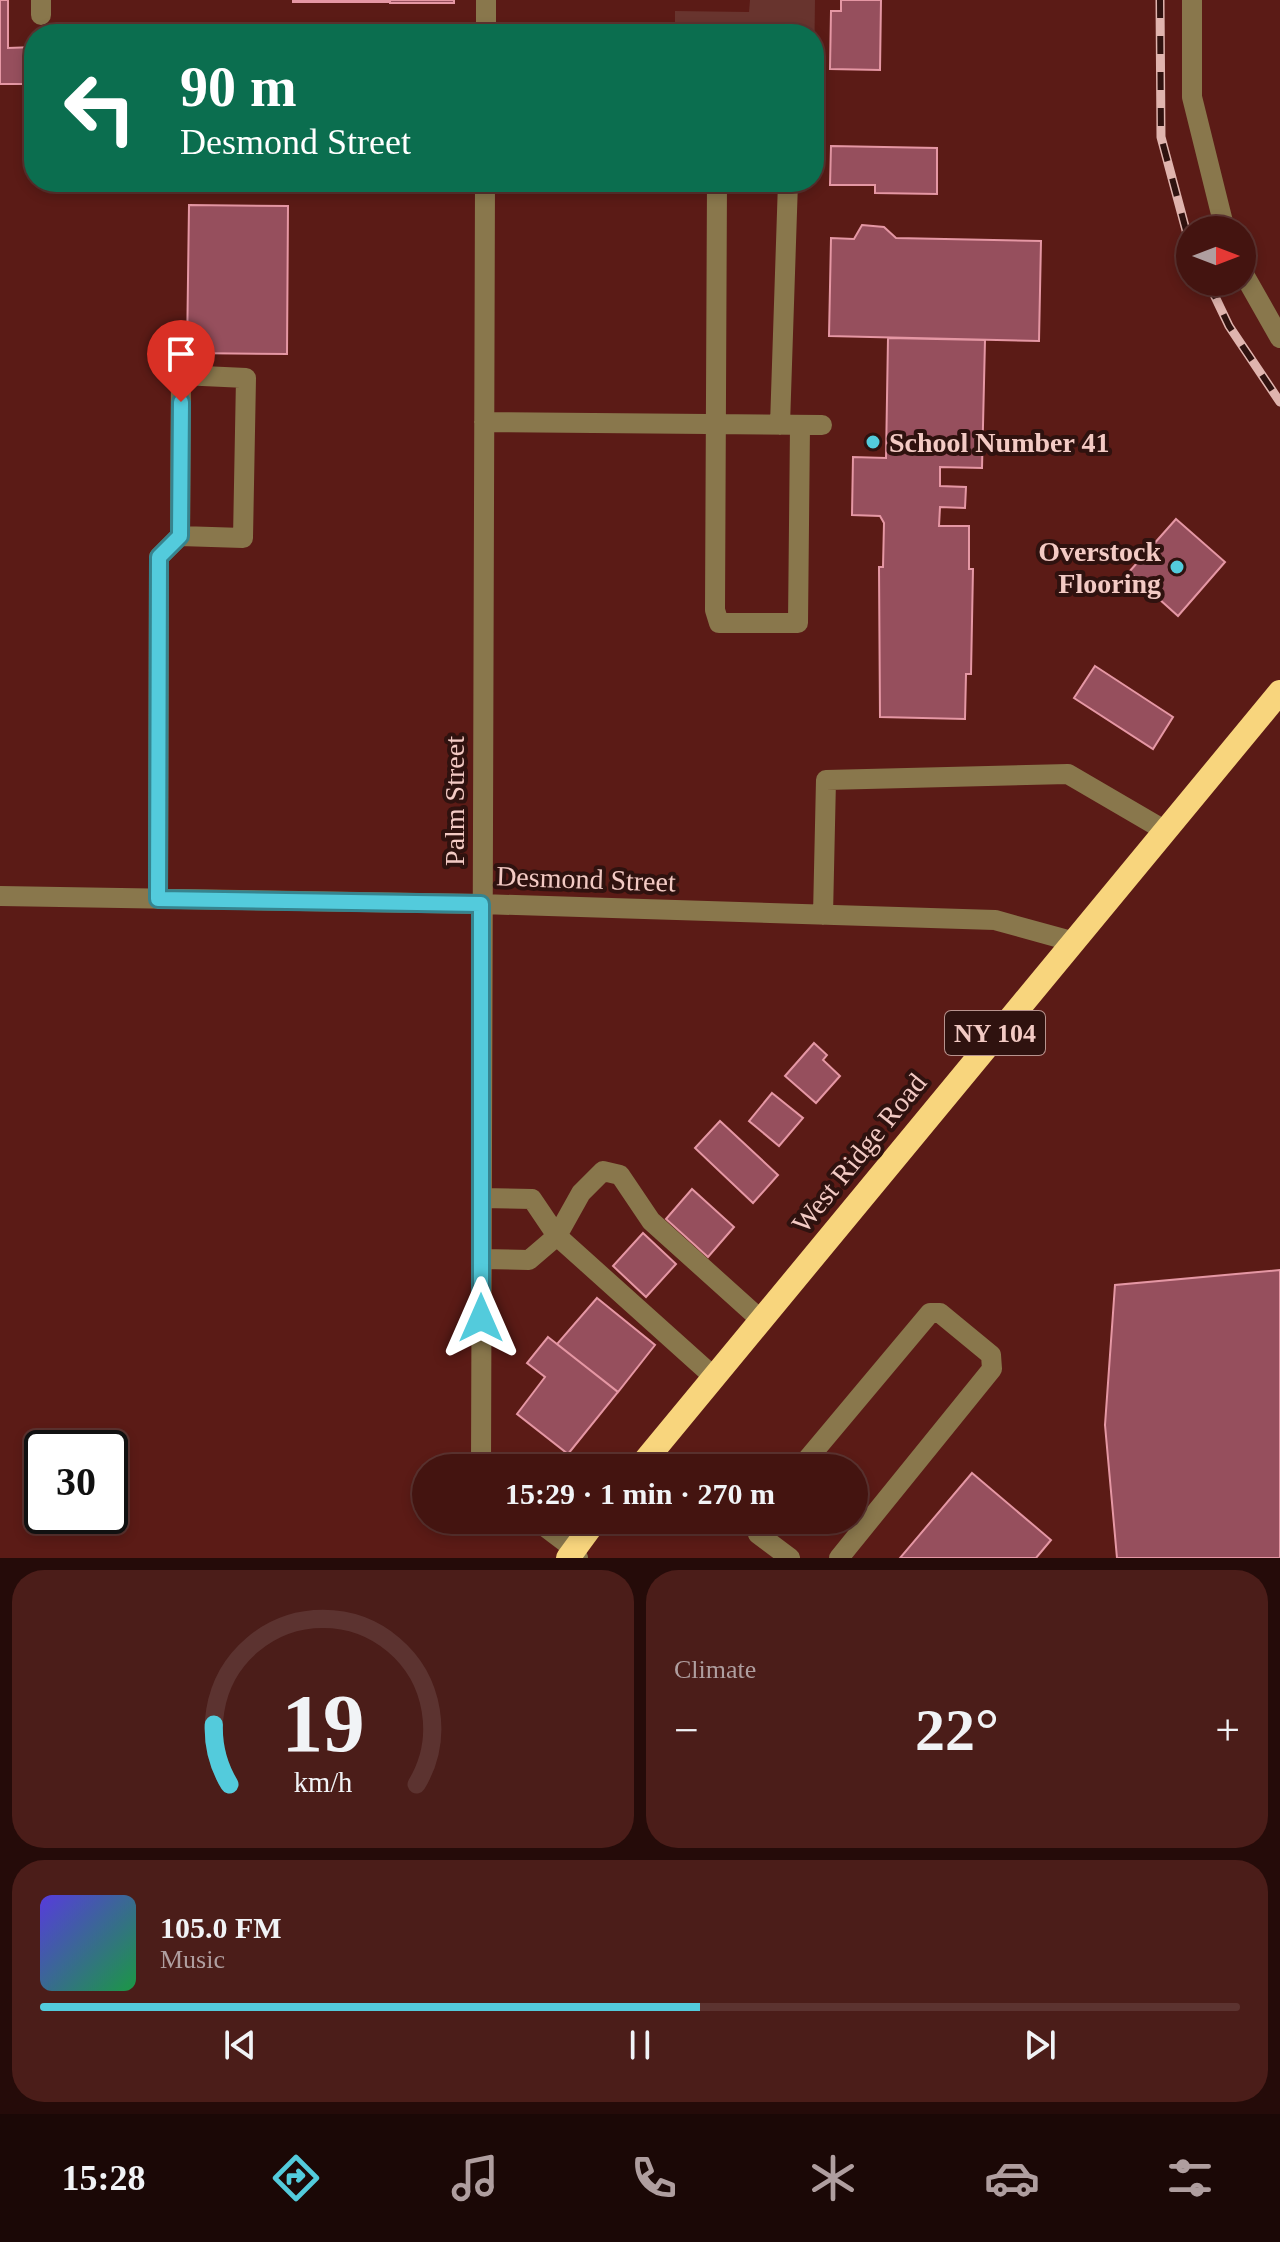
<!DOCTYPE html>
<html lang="en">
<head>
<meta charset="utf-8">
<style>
	body { margin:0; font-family:"Times New Roman",serif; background:#4b1d19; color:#f1f3f6; height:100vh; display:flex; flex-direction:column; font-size:30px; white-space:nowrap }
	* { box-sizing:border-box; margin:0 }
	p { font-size:26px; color:#af9e9f }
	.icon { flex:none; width:44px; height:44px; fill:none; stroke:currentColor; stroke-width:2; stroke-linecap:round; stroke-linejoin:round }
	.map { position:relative; height:1558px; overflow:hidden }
	.drawer { display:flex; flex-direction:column; gap:12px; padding:12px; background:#250b09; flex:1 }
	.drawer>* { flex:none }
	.guide { position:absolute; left:24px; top:24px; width:800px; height:168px; border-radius:32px; box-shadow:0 4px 12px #0003,0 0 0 2px #5c3330; background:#0b6e4f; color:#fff; overflow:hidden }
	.needle { width:52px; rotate:90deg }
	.tools { position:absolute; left:1176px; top:216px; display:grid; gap:16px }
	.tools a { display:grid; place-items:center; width:80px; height:80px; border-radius:50%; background:#441410; box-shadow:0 4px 12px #0003,0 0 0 2px #5c3330; font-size:40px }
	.speed { position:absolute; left:24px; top:1430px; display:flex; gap:16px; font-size:40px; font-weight:700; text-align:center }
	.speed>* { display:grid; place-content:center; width:104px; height:104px; border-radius:50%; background:#441410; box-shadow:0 4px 12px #0003,0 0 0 2px #5c3330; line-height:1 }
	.speed .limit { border:4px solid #111; border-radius:12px; background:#fff; color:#111 }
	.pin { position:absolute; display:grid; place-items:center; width:68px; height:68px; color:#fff; margin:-82px -34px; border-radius:50% 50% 50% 0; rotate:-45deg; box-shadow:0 0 8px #0007 }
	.pin .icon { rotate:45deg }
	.me { position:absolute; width:88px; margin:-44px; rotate:0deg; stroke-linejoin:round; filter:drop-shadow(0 0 6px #0008) }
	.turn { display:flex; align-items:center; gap:28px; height:168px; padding:0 24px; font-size:36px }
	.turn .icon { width:104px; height:104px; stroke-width:2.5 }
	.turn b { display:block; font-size:56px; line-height:68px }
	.big { font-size:60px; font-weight:700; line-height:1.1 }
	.drawer .tile { flex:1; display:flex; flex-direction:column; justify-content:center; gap:12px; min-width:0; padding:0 28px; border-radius:32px; background:#4b1d19 }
	.drawer .dial { align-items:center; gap:0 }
	.dial svg { height:208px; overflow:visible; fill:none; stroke:#5c3330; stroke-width:7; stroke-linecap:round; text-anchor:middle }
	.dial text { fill:#f1f3f6; stroke:none }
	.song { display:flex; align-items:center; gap:24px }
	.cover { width:96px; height:96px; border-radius:12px; background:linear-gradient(135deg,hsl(250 70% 55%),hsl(140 70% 35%)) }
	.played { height:8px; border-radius:4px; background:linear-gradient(90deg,#53cbdc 55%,#5c3330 55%) }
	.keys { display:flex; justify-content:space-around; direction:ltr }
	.heat { display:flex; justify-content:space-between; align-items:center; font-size:44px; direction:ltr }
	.drawer .tiles { flex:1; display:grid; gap:12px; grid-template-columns:1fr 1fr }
	.tile:last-child { grid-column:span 2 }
	.trip { position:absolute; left:412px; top:1454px; width:456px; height:80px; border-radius:40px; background:#441410; box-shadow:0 4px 12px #0003,0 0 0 2px #5c3330; font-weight:700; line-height:80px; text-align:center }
	.tabs { display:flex; height:128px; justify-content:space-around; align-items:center; background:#1b0806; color:#af9e9f }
	.tabs .icon { width:56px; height:56px }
	.tabs .current { color:#53cbdc }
	.tabs b { font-size:36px; color:#f1f3f6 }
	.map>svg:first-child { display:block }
</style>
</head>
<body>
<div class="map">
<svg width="1280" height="1558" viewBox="0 0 1280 1558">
	<rect width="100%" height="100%" fill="#5b1b16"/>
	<path fill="#68342e" d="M750,0H815L814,76V34H675V11L749,12Z"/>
	<path fill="#964f5d" stroke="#e597a4" stroke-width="2" d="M0,0H8V48L34,47V84H0Z
		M293,0H389V2H293Z
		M390,0H454V3H390Z
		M841,0H881L880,70L830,69L831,11H841Z
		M831,146L937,148V194L875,193V185H830Z
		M189,205L288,206L287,354L187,353Z
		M862,225L884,227L896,238L1041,241L1039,341L829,336L831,238L854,239Z
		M888,338L985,340L982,468L940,467V486L966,487L965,508L940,507L939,526H969V569H973L971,674H966L965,719L880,717L879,567H883L884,523L880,516L852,515L853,457L886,458Z
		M1176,519L1225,562L1178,616L1129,572Z
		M1095,666L1173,717L1153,749L1074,698Z
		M814,1043L827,1055L823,1060L840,1076L816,1103L785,1076Z
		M772,1093L803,1118L779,1146L749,1121Z
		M720,1121L778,1175L753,1203L695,1148Z
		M692,1189L734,1227L708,1257L666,1219Z
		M643,1233L676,1264L646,1297L613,1266Z
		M1280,1270V1558H1117L1105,1425L1115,1285Z
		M597,1298L655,1345L618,1392L557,1344Z
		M548,1337L618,1392L568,1454L517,1414L545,1377L527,1363Z
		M972,1473L1051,1540L1036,1558H900Z"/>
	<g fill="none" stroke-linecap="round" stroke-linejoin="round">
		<path stroke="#89774c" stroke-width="20" d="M1192,0V97L1225,230
			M41,15V0
			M486,34V0
			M717,182L715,610L719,623H798L800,426
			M1242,271L1280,338
			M484,422L822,425
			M780,425L788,182
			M0,896L481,904L995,920L1071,941
			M158,899L159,557L180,536L181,375L246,378L243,538L180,536
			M823,915L826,780L1068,774L1164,830
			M481,1259L529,1260L557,1236L532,1199L481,1198
			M714,1377L557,1236L581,1193L603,1171L620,1175L651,1221L761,1320
			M481,1468L485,182
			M800,1468L930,1313H940L991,1355L992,1369L839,1558
			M536,1520L573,1548L578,1558
			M757,1520L758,1534L790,1558"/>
		<path stroke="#f8d57d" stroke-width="24" d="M639,1468L1280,692
			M568,1558L596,1520"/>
		<g stroke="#e0b4ae" stroke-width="9">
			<path id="rail" d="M1160,0L1161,137L1190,245
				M1208,282L1229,326L1280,402"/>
		</g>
		<use href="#rail" stroke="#2f120f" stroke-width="6" stroke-dasharray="18" stroke-linecap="butt"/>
	</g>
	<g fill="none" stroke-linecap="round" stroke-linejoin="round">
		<g stroke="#36848f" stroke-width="20">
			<path id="route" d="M181,402L180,536L159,557L158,899L481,904V1318"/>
		</g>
		<use href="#route" stroke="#53cbdc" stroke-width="14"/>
	</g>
	<g fill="#53cbdc" stroke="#2f120f" stroke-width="3">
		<circle cx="873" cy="442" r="8"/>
		<circle cx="1177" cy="567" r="8"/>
	</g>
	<g text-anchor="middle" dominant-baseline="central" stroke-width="8" stroke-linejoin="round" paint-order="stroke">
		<rect fill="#2f120f" stroke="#b8938e" stroke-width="2" x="945" y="1011" width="100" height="44" rx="6"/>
		<g font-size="26" font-weight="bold" fill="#f3cac4">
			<text x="995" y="1033">NY 104</text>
		</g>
		<g font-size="28" font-weight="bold" fill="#f3cac4" stroke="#2f120f" text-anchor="start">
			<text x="889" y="442">School Number 41</text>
			<text x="1161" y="551" text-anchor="end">Overstock<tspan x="1161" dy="32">Flooring</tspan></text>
		</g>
		<g font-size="28" fill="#f3cac4" stroke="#2f120f">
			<text transform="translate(454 801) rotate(-90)">Palm Street</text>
			<text transform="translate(586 879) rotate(2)">Desmond Street</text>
			<text transform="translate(859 1153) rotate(-51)">West Ridge Road</text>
		</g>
	</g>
</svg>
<div class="tools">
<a><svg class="needle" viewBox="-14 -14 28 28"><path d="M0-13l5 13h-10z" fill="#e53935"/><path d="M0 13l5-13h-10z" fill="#af9e9f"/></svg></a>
</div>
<div class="speed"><div class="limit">30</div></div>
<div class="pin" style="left:181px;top:402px;background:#d93025"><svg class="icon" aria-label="arrive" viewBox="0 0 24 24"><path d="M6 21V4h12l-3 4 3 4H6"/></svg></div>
<svg class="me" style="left:481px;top:1318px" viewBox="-20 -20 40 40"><path d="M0-17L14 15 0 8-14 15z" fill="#53cbdc" stroke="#fff" stroke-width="4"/></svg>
<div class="trip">15:29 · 1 min · 270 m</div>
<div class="guide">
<div class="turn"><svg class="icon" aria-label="left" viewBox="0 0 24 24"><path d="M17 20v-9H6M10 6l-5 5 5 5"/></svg><div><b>90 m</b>Desmond Street</div></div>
</div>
</div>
<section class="drawer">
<div class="tiles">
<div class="tile dial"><svg viewBox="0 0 100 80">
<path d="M14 69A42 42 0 1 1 86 69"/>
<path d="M14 69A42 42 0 0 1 8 46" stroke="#53cbdc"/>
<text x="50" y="56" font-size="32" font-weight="700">19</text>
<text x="50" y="72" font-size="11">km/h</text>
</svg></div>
<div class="tile"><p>Climate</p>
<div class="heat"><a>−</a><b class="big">22°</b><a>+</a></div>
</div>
<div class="tile">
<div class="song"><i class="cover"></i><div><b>105.0 FM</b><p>Music</p></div></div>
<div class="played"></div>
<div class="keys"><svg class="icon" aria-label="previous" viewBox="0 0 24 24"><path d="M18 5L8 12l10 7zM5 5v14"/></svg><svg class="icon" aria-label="pause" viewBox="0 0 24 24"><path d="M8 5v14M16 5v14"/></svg><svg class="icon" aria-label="next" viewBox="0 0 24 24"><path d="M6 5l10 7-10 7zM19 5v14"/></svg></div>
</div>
</div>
</section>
<nav class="tabs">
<b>15:28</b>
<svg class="icon current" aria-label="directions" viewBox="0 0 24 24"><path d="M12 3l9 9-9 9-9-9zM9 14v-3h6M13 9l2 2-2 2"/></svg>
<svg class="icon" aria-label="music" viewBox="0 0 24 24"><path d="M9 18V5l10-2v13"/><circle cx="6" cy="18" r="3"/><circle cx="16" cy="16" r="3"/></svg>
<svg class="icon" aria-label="phone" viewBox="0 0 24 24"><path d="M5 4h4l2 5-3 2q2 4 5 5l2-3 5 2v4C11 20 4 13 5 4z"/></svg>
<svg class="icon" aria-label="climate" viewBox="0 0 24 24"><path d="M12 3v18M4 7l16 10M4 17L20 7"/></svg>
<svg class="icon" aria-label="car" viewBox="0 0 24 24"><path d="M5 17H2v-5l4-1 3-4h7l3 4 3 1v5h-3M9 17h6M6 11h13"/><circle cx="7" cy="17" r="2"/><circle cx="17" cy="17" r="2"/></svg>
<svg class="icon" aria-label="filters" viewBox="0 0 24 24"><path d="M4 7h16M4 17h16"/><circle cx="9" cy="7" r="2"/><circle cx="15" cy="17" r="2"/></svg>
</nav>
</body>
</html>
